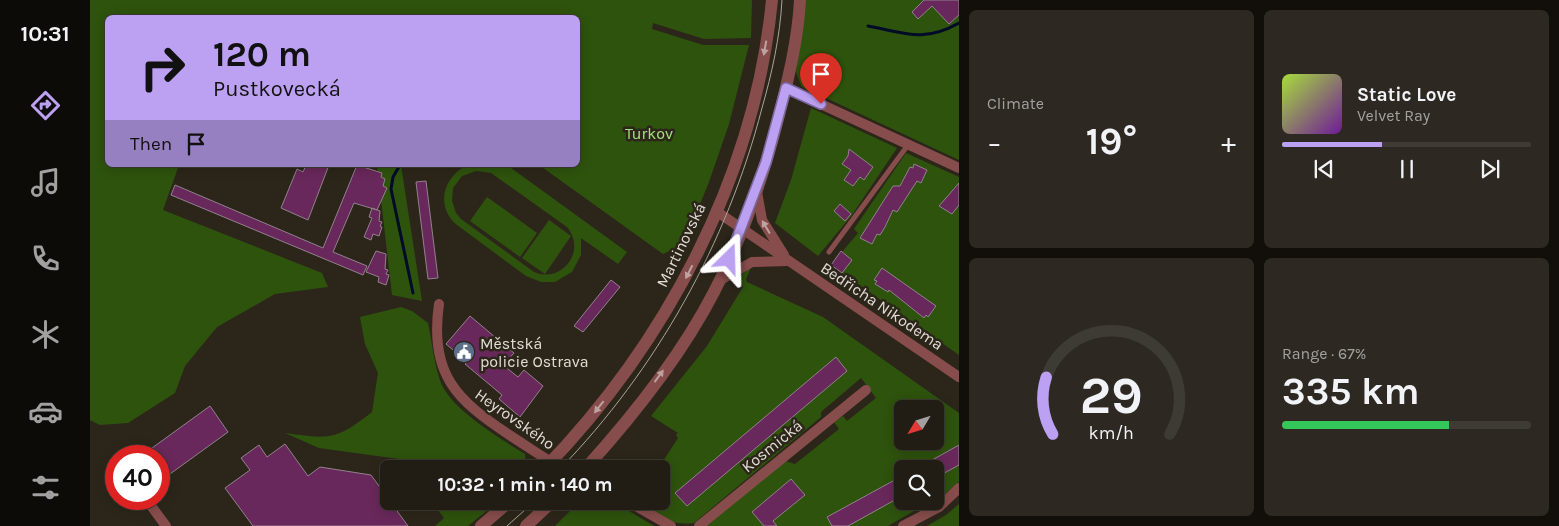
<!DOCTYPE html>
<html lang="en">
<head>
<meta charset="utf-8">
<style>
	body { margin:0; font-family:Karla,sans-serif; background:#2d2922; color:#f1f3f6; height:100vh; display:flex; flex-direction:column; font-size:19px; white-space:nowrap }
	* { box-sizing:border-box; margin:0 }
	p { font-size:16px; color:#a2a1a0 }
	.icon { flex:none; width:28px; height:28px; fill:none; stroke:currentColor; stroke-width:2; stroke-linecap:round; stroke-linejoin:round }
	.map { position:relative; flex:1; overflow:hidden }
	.panel { display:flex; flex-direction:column; gap:10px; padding:10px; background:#120f0b; width:600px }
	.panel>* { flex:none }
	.guide { position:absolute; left:15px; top:15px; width:475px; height:152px; border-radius:8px; box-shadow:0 2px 12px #0003,0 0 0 1px #3e3a34; background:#bca0f2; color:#111; overflow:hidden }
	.needle { width:32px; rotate:232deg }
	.fabs { position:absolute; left:804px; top:400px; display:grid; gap:10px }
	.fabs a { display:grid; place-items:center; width:50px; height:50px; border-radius:8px; background:#211c14; box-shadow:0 2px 12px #0003,0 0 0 1px #3e3a34; font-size:25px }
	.speed { position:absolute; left:15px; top:445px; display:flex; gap:10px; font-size:25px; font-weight:700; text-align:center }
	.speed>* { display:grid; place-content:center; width:65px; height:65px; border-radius:50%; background:#211c14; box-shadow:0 2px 12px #0003,0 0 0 1px #3e3a34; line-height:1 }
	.speed .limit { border:8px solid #d22; background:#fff; color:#111 }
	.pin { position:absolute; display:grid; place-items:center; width:42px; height:42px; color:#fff; margin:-51px -21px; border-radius:50% 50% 50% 0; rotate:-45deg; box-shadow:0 0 5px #0007 }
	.pin .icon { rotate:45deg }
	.me { position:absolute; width:55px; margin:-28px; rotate:22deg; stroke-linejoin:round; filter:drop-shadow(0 0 4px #0008) }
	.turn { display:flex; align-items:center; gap:18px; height:105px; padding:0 25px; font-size:22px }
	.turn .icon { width:65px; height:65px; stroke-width:2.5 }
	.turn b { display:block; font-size:35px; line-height:42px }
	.then { display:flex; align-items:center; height:48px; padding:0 25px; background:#0003; gap:10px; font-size:19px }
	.big { font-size:38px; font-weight:700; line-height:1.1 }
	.panel .tile { flex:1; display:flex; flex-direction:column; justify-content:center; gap:8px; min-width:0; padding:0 18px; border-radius:8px; background:#2d2922 }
	.panel .dial { align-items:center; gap:0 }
	.dial svg { height:130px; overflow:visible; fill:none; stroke:#3e3a34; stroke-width:7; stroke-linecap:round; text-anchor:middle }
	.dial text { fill:#f1f3f6; stroke:none }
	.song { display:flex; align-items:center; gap:15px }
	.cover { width:60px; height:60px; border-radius:8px; background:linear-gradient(135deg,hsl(80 70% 55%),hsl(280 70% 35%)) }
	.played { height:5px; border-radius:2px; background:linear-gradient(90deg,#bca0f2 40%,#3e3a34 40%) }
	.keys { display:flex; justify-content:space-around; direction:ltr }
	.heat { display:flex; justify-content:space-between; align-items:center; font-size:28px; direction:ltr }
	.charge { height:8px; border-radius:4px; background:linear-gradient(90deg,#34c759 67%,#3e3a34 0) }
	.panel .tiles { flex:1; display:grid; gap:10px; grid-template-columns:repeat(2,1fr) }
	.trip { position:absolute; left:290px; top:460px; width:290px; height:50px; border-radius:8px; background:#211c14; box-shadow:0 2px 12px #0003,0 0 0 1px #3e3a34; font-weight:700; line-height:50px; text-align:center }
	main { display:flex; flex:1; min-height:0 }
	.tabs { display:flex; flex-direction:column; width:90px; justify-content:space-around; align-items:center; background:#0d0b08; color:#a2a1a0 }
	.tabs .icon { width:35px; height:35px }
	.tabs .current { color:#bca0f2 }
	.tabs b { font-size:22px; color:#f1f3f6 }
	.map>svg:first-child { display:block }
</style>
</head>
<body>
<main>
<nav class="tabs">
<b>10:31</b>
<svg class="icon current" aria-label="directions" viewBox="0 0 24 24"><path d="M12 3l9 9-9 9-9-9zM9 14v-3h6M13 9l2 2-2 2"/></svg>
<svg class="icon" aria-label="music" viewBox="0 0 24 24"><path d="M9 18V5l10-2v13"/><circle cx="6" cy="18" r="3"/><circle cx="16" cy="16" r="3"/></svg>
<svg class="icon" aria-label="phone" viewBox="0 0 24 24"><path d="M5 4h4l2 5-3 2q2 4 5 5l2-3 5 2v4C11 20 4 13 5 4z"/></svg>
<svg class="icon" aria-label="climate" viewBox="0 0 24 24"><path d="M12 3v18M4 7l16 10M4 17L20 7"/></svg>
<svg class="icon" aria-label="car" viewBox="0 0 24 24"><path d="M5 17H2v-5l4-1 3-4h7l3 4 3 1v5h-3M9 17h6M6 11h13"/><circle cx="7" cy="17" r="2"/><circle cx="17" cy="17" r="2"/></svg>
<svg class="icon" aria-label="filters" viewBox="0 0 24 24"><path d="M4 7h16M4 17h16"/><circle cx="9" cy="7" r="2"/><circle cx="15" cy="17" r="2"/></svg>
</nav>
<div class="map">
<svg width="869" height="526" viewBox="0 0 869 526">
	<rect width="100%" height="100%" fill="#2c261a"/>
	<path fill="#2e530d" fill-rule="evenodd" d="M0,0H662L661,38L614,39L563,23L562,29L613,45H659L639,124L619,182L594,244L573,254L449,165H488V18H18V165H89L73,210L232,273L238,287L185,294L127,327L95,366L85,393L38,423L10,425L0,420Z
		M715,0H869V160L721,91L720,93L711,86L706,72Z
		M721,108L807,148L762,215L728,256L685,223L701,180Z
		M816,153L869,177V355L741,265L768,233L764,229Z
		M287,165H311L332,301L302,295Z
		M377,165H417L537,252L528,264L491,238V255L482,272L465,282H451L436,276L367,225C345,207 353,177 377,165ZM386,171L401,173L477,227C497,251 472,284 444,272L371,219L366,213L362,201L363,188L372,176Z
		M397,197L447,233L430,257L380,221Z
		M459,220L481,236L455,274L432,258Z
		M661,267L656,279L657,282L733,317L869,413V482L848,500L845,496V469H812V501H841L798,526H617L695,461L705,464L749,429L744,422L753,416L757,421L786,398L771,378L731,412V417L604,523C582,526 568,517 550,506L548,501H571V469H568L588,438L586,435L588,433L561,416L617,346L653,287L652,283L646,279ZM812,409H845V441H812Z
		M311,307L322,311L338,323C342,342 344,364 351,383C362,410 411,439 435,454L436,469H317L309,459L229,448L195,433C239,439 245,441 282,412L288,373L275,344L270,317Z
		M341,501H409L378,526H345L354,518Z
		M494,502L508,503L517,509L524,502L564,526H465L483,508Z
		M869,504V526H837L856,515Z"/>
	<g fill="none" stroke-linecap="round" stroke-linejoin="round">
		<path stroke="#000b28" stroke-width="3" d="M778,26C815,33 833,43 869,23
			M310,165L303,177L301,189L323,293"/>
	</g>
	<path fill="#69285b" stroke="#90828c" d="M834,0H869V15L859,24L842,6L828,19L822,12Z
		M759,149L783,167L774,180L770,177L763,186L754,180L761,170L752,164L758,156Z
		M824,164L837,170L831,183L827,181L807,212L803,210L795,227L790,235L787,234L782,244L770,238L803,186H810L820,167L823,168Z
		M216,165H239L218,220L191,208L207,169L213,172Z
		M267,165L292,173L291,177L295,179L293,186L297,188L287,210L264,203L243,252L277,266L273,275L81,195L85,185L233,248Z
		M336,181L348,278L338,279L326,182Z
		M869,183V205L862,214L849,206Z
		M750,204L761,214L755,221L744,211Z
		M282,208L290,211L289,221L292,222L290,226L292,227L289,236L283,234L281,240L274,237L282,218L279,217Z
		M286,251L296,254L295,269L298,270L296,274L299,275L296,285L288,282L289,277L276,272Z
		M751,251L762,260L752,273L741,265Z
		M792,268L846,306L838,317L836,315L834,318L799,290L798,292L785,284L787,281L784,280Z
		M521,280L530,287L493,332L484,326Z
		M380,316L424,353L413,365L428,377L434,370L453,386L430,417L409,399L412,395L375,364L377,362L356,344Z
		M746,357L757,371L597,506L585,493Z
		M120,406L138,432L69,482V456H51Z
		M195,444L218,476L230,467L281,475L318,526H163L135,488L160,470L151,458L169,445L177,457Z
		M869,445V465L845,478V469H826Z
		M812,476V496L758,526H742L737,517Z
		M701,479L715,495L683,521L687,526H674L662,512Z"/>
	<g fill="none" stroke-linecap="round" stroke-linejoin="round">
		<path stroke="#874d4c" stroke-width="5" d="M739,252L818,145"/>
		<path stroke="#874d4c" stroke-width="10" d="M696,88L869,168
			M667,192L672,220L694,255
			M626,211L869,377
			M629,281L662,262L697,261
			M349,304C339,374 366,400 421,436C438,447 455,459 473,469
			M56,499L76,526
			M537,501L581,526
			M609,526L776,390
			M813,526L849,507L869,488"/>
		<path stroke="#874d4c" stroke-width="12" d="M454,469C576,343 665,176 682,0
			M495,469C543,416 591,356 624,292C652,238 673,178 688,119C698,80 708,40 710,0
			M391,526L420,501
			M436,526L463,501"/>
		<path stroke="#a9a49c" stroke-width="1" d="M470,469C567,369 637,243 672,108C682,73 690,37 692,0
			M417,526L445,501"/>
	</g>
	<defs><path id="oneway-solid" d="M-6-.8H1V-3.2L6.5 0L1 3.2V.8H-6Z" transform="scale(1.25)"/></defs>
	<g fill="#bda39f">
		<use href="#oneway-solid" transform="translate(675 48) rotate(100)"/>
		<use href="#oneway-solid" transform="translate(676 227) rotate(-121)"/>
		<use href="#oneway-solid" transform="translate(599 272) rotate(117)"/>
		<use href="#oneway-solid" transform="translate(569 376) rotate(-54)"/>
		<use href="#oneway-solid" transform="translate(509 407) rotate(128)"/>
	</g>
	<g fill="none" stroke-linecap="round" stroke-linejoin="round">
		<g stroke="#7a689d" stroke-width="12">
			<path id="route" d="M639,259L676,162L696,88L731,104"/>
		</g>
		<use href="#route" stroke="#bca0f2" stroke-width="9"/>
	</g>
	<defs>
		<g id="civic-disc" transform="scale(1.125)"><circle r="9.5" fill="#5c6f8a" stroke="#2c261a"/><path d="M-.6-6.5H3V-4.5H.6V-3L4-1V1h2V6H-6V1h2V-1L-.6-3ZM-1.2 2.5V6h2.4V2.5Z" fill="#fff"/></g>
	</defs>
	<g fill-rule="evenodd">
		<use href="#civic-disc" x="374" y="352"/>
	</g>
	<g text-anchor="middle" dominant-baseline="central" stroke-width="5" stroke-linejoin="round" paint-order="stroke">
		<g font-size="16" fill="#a6e37f" stroke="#2c261a">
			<text x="559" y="133">Turkov</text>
		</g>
		<g font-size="16" fill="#e1ddd6" stroke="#2c261a">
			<text transform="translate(591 245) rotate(-64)">Martinovská</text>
			<text transform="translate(792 306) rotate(34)">Bedřicha Nikodema</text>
			<text transform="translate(425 419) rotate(35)">Heyrovského</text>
			<text transform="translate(682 446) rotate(-39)">Kosmická</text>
		</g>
		<g font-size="16" fill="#e1ddd6" stroke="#2c261a" text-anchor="start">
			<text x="390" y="343">Městská<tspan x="390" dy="18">policie Ostrava</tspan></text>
		</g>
	</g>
</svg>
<div class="fabs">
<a><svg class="needle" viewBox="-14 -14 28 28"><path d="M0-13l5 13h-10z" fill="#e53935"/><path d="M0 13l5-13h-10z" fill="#a2a1a0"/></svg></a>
<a><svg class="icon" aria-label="search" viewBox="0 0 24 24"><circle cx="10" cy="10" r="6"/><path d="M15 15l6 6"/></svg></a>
</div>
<div class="speed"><div class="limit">40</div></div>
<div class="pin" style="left:731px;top:104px;background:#d93025"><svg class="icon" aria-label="arrive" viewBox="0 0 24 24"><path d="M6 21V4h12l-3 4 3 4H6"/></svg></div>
<svg class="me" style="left:639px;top:259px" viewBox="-20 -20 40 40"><path d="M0-17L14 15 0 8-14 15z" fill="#bca0f2" stroke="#fff" stroke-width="4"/></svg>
<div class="trip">10:32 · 1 min · 140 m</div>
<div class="guide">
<div class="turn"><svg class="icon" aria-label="right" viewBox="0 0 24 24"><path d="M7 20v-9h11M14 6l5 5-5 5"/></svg><div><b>120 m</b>Pustkovecká</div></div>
<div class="then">Then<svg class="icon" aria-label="arrive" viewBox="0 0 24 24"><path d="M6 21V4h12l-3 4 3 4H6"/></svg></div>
</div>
</div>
<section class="panel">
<div class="tiles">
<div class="tile"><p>Climate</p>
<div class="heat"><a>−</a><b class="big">19°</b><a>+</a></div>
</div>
<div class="tile">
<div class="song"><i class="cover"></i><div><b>Static Love</b><p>Velvet Ray</p></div></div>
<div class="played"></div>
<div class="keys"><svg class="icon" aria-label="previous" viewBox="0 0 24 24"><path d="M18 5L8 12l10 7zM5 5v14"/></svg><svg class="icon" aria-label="pause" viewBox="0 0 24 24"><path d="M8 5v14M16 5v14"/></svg><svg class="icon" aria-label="next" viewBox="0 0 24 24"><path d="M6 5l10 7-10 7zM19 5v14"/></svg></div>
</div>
<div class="tile dial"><svg viewBox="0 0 100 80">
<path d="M14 69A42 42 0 1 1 86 69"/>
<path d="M14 69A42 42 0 0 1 10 34" stroke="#bca0f2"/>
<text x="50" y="56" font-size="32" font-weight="700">29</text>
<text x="50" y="72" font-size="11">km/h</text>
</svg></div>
<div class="tile"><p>Range · 67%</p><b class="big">335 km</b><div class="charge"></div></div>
</div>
</section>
</main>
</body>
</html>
